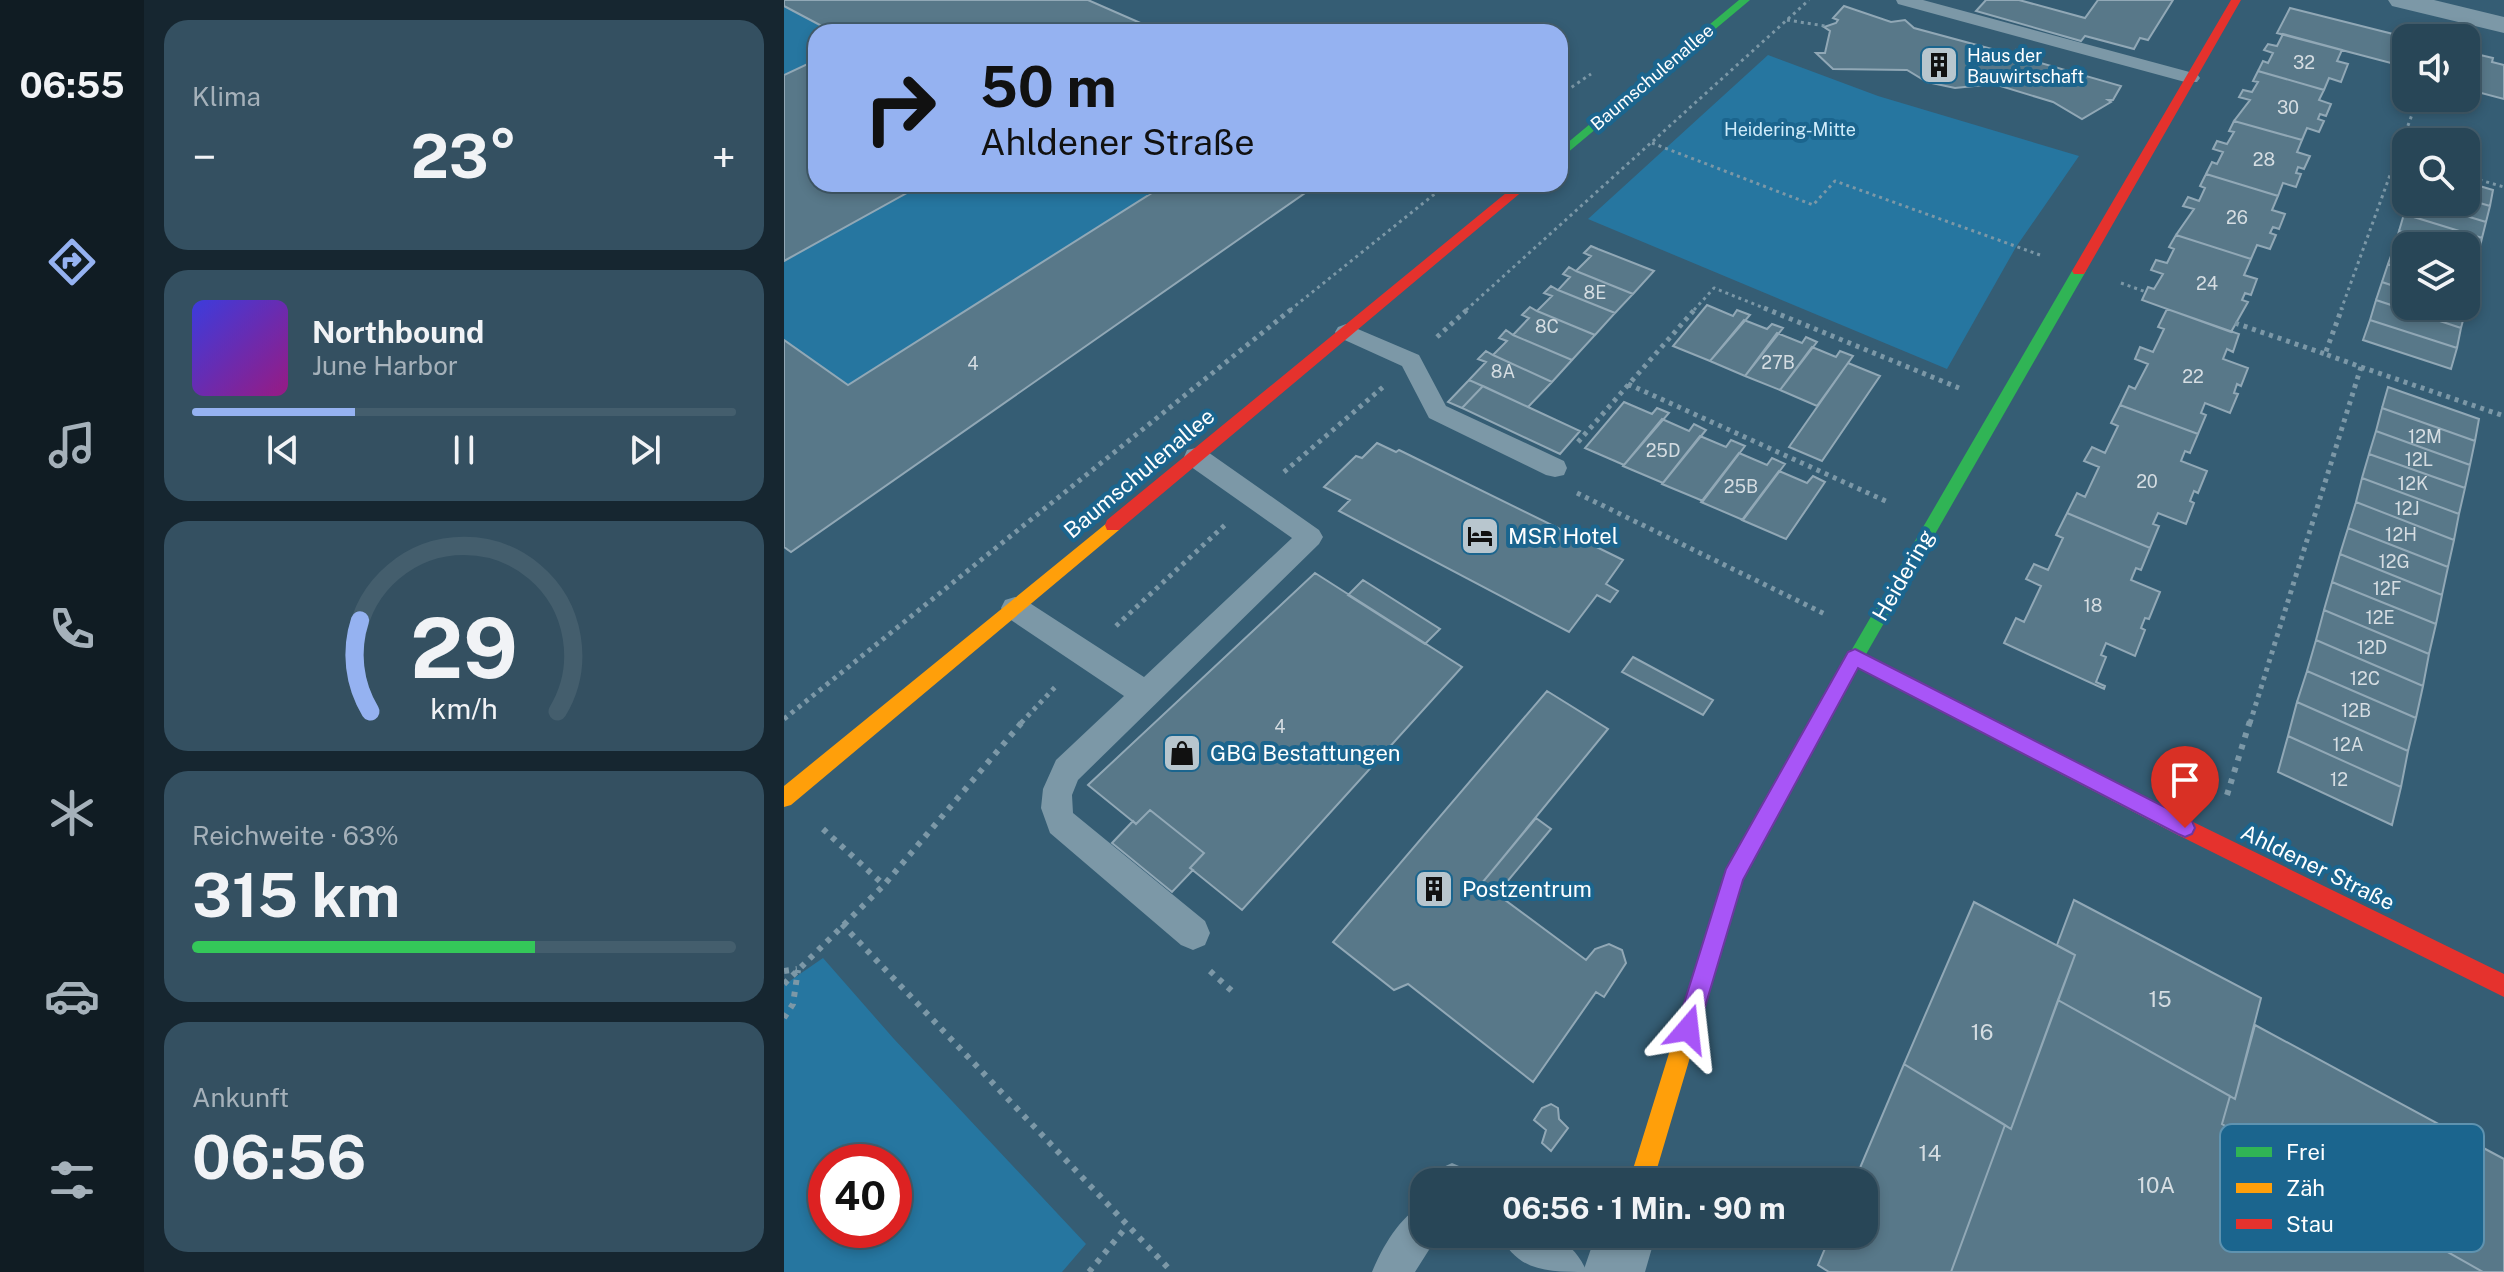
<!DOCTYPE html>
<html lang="de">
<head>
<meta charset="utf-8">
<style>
	body { margin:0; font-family:"Public Sans",sans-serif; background:#345061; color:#f1f3f6; height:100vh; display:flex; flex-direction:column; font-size:30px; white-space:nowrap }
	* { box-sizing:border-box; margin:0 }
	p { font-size:26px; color:#a5b1ba }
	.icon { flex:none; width:44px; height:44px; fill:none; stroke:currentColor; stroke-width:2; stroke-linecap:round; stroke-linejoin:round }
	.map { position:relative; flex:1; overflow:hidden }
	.sheet { display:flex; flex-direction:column; gap:20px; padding:20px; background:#162630; width:640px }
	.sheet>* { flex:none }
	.top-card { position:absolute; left:24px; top:24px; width:760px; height:168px; border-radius:24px; box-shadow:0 4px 12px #0003,0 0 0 2px #445e6d; background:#95b2f1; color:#111; overflow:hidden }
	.tools { position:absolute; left:1608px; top:24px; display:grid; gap:16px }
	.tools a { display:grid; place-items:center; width:88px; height:88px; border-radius:16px; background:#284657; box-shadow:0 4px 12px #0003,0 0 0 2px #445e6d; font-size:40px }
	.speed { position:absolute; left:24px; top:1144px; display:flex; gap:16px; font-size:40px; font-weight:700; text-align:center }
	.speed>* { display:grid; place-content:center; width:104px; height:104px; border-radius:50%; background:#284657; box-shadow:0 4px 12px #0003,0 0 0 2px #445e6d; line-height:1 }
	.speed .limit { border:12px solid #d22; background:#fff; color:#111 }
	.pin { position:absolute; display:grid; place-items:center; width:68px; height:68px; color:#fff; margin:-82px -34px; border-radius:50% 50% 50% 0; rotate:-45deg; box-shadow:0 0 8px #0007 }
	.pin .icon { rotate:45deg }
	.me { position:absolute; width:88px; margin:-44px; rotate:17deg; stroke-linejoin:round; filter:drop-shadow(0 0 6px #0008) }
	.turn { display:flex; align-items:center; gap:28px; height:168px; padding:0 40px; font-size:36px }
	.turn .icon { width:104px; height:104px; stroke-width:2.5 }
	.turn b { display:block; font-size:56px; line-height:68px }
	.big { font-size:60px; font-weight:700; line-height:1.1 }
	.sheet .tile { flex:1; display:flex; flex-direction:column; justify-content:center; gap:12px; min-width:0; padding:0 28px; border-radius:24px; background:#345061 }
	.sheet .dial { align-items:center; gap:0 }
	.dial svg { height:208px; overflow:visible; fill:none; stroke:#445e6d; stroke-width:7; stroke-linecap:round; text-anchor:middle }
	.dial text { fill:#f1f3f6; stroke:none }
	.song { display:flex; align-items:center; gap:24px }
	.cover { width:96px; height:96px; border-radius:12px; background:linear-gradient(135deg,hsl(240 70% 55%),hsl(310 70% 35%)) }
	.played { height:8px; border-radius:4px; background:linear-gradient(90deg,#95b2f1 30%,#445e6d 30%) }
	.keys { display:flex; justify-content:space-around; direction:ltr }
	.heat { display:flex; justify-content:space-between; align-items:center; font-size:44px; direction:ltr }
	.charge { height:12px; border-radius:6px; background:linear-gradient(90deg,#34c759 63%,#445e6d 0) }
	.trip { position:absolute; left:626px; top:1168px; width:468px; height:80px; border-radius:24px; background:#284657; box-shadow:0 4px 12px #0003,0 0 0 2px #445e6d; font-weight:700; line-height:80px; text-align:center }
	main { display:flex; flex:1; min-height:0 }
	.tabs { display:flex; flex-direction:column; width:144px; justify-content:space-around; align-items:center; background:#101c23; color:#a5b1ba }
	.tabs .icon { width:56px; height:56px }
	.tabs .on { color:#95b2f1 }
	.tabs b { font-size:36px; color:#f1f3f6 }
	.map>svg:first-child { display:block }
</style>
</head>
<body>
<main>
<nav class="tabs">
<b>06:55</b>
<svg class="icon on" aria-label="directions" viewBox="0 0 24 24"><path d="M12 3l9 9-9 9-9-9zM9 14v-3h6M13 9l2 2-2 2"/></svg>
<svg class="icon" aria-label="music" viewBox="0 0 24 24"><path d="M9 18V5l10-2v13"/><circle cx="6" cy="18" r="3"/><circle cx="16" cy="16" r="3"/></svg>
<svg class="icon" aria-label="phone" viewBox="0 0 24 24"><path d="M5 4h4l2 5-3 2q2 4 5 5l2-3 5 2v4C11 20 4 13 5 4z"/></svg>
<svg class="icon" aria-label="climate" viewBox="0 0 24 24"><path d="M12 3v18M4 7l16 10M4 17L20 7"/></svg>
<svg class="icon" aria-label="car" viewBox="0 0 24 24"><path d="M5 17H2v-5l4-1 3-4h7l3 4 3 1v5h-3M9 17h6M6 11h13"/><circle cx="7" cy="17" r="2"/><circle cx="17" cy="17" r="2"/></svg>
<svg class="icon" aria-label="filters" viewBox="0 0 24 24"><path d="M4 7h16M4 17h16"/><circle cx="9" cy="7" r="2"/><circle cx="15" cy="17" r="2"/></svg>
</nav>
<section class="sheet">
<div class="tile"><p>Klima</p>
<div class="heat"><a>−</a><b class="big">23°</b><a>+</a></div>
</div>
<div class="tile">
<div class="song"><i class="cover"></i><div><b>Northbound</b><p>June Harbor</p></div></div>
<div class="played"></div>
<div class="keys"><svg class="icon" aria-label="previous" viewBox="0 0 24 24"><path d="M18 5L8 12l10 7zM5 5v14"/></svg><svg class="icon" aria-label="pause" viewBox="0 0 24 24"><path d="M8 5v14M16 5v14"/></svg><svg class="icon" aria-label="next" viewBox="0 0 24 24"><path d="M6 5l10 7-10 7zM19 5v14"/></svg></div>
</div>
<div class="tile dial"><svg viewBox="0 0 100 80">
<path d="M14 69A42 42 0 1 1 86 69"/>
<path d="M14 69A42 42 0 0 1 10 34" stroke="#95b2f1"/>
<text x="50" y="56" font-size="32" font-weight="700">29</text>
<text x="50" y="72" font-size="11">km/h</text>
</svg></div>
<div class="tile"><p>Reichweite · 63%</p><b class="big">315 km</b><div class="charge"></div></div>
<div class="tile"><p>Ankunft</p><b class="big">06:56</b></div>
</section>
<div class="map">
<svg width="1720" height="1272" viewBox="0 0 1720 1272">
	<rect width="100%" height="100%" fill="#355d74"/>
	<path fill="#2676a0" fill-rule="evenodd" d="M0,6L49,32H32V60L0,75Z
		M984,55L1094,96L1295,156L1232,247L1163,369L804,219Z
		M139,184H345L366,194L64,385L0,340V261Z
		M39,958L110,1039L302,1244L278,1272H0V985ZM110,1162V1230H42V1162Z"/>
	<path fill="#587889" stroke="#91a8b6" stroke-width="2" d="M0,0H304L377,32H49L0,6Z
		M1202,0H1235L1301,18L1314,0H1389L1364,40L1356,38L1350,49L1301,36L1297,41L1192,11Z
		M1060,6L1107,22L1121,20L1130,28L1230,55L1232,50L1255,59L1253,62L1337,86L1329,100H1324L1327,102L1298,119L1269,102L1210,84L1171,88L1143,82L1123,70L1049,69L1032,53H1041L1046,31L1040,27L1052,23L1054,20L1049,18Z
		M1506,8L1625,38H1622V67L1493,33Z
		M1499,34L1558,50L1553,61L1564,64L1557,82L1545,78L1540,90L1474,71L1479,61L1484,63L1489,53L1480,50L1484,44L1493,46Z
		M1692,54L1709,58L1708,62L1720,65V99L1682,89V55L1691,57Z
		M32,60V184H139L0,261V75Z
		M1474,71L1540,90L1535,100L1547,104L1542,116L1536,114L1534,119L1540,121L1535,132L1523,128L1518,140L1450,121L1466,100L1455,97L1459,90L1468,92L1474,82L1469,81Z
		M1450,121L1518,140L1513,152L1526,156L1520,169L1514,167L1512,173L1517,174L1512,187L1499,183L1494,196L1422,174L1428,162L1433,164L1439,152L1429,149L1433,141L1443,144L1450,132L1445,131Z
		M1422,174L1494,196L1488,210L1501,214L1495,229L1489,227L1486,233L1492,235L1486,249L1473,245L1467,259L1392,235L1410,209L1399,206L1404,197L1415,201L1421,188L1416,186Z
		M1682,182L1709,190L1706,206L1682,199Z
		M345,184H534L7,552L0,547V340L64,385L366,194Z
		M1682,199L1706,206L1702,222L1636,202H1682Z
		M1624,202H1636L1702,222L1698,238L1620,214Z
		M1620,214L1698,238L1694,255L1682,251V246H1665L1615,231Z
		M1615,231L1665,246H1622V251L1610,248Z
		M1392,235L1467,259L1460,275L1473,279L1467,295L1461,293L1458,300L1464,302L1447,332L1358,300L1364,287L1370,289L1379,274L1367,270L1372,260L1383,263L1390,249L1385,247Z
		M807,246L814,249L870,271L849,294L792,271L807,256L800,253Z
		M1610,248L1622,251V270L1604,264Z
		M1682,251L1694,255L1690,273L1682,270Z
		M1604,264L1622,270V290L1598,282Z
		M785,267L792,271L849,294L831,313L774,290L786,277L779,274Z
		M1598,282L1622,290V306H1672L1682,309L1677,328L1592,300Z
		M767,286L774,290L831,313L811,335L753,311L768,296L760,293Z
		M1592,300L1677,328L1673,348L1586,320Z
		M923,305L949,316L953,310L966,315L926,361L889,346Z
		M746,307L753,311L811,335L788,360L729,335L745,318L738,315Z
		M1383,309L1455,334L1449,352L1443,349L1439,359L1464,368L1457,386L1453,384L1450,393L1454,394L1446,413L1421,403L1417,413L1422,415L1414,434L1336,405L1345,386L1351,389L1364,364L1351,359L1356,347L1369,352L1380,329L1374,327Z
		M960,320L983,329L988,324L999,328L961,376L926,361Z
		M1586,320L1673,348L1667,369L1579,340Z
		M722,330L729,335L788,360L768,382L709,355L723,341L715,338Z
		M993,333L1018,343L1022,337L1033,342L996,390L961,376Z
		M1028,347L1052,357L1056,351L1069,356L1033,406L996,390Z
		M702,351L709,355L768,382L744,407L685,380L702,362L694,359Z
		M1064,363L1096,376L1038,461L1005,447Z
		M685,380L699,386L678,408L664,402Z
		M699,386L744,407L796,431L776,454L678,408Z
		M1604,387L1695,419L1691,441L1598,408Z
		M840,402L868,414L873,408L885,413L840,465L801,448Z
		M1336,405L1414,434L1406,453L1401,451L1397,461L1423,471L1414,493L1410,491L1406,501L1410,503L1402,524L1374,513L1369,524L1375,526L1366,548L1283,513L1293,493L1301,497L1315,467L1300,461L1308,447L1321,453L1334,426L1327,423Z
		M1598,408L1691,441L1686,465L1592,431Z
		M878,419L905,431L910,424L922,430L879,483L839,466Z
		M1592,431L1686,465L1681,488L1585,454Z
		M916,436L942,447L947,440L961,446L919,501L878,484Z
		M593,443L612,452L615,450L839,560L822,584L834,591L826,602L813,595L785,632L555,511L566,500L540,487L572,456L578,458Z
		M955,453L983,465L988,458L1001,464L959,520L917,502Z
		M1585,454L1681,488L1675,514L1578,478Z
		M995,471L1023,483L1029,476L1041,482L1002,539L958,520Z
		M1578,478L1675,514L1670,540L1572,502Z
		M1572,502L1670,540L1664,567L1564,528Z
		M1283,513L1366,548L1357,570L1352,568L1347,580L1376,592L1365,619L1361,618L1357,628L1361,630L1351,656L1322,643L1317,655L1322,657L1312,682L1321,686L1320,689L1220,643L1232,618L1240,622L1257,586L1242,579L1250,564L1264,570L1279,538L1272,535Z
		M1564,528L1664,567L1658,595L1556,554Z
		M1556,554L1658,595L1652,624L1548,582Z
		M531,573L678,667L458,910L406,868L420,853L366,810L352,824L304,785Z
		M579,580L656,629L641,644L564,595Z
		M1548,582L1652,624L1645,654L1540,610Z
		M1540,610L1645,654L1639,686L1532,640Z
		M1532,640L1639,686L1632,718L1523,671Z
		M849,657L929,700L919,715L838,672Z
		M1523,671L1632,718L1624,751L1513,702Z
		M763,691L824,729L698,883L802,960L811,949L825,944L838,950L842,963L820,997L812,992L749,1082L624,984L610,990L549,942Z
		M1513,702L1624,751L1617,787L1504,736Z
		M1504,736L1617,787L1608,825L1494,772Z
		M366,810L420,853L406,868L409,870L388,892L328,843L349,821L352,824Z
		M752,818L767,829L712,895L698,883Z
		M1290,900L1477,998L1451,1099L1274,1000L1291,955L1273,945Z
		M1190,902L1291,955L1227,1129L1120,1064Z
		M1274,1000L1446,1096L1438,1124L1699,1272H1167L1221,1125L1227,1129Z
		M1471,1025L1662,1128L1644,1241L1438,1124L1446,1096L1451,1099Z
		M1120,1064L1221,1125L1167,1272H1045L1034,1265L1047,1234H1080V1182H1070Z
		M767,1104L774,1108L775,1119L784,1128L767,1151L758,1143L762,1130L750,1120L758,1108Z
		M1662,1128L1720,1159V1272H1699L1644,1241Z"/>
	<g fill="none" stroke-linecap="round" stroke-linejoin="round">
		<path stroke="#7c98a7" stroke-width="3" stroke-dasharray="3 4" stroke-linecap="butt" d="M1003,20L1041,26
			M776,95L807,74
			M868,143L1029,205L1051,181L1256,255
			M1682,176L1720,187
			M1337,283L1362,292
			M506,310L663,184
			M682,310L1025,0
			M910,310L930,288L985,310
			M1557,310L1634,98"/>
		<path stroke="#7c98a7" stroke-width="5" stroke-dasharray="4 5" stroke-linecap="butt" d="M980,308L1175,388
			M1451,323L1541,354
			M653,337L685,308
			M1577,367L1720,416
			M844,384L1106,503
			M794,442L912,308
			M500,472L599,387
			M793,493L1043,615
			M332,626L442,524
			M0,719L509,308
			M237,723L274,684
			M1466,723L1577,367L1541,354L1558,308"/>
		<path stroke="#7c98a7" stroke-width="6" stroke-dasharray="5 7" stroke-linecap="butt" d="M1443,795L1466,721
			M39,829L100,885
			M58,924L388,1272
			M0,971L13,969
			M426,971L449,992
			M0,984L100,885L239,721
			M0,1018L9,1004L14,970
			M305,1272L343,1226"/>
		<path fill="#7c98a7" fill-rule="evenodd" d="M1112,0H1139L1413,74L1416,78L1413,82H1401L1114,4Z
			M562,324L635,355L662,406L780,461L783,468L780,475L771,477L762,475L645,418L618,366L554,337L551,332L554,327Z
			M412,448L421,450L535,530L539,537L535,544L294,780L288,795L289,813L421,921L426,933L421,945L409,950L397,945L266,833L257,808L259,789L272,760L340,696L221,616L217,608L221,600L231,597L241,600L360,677L508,538L403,464L400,457L403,450Z
			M668,1163L682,1169L688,1182H649L655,1169Z
			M640,1205V1234H655L631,1272H588C598,1248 616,1215 640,1205Z
			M716,1234C754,1234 785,1230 803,1272C764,1272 733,1272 716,1234Z"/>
		<path fill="#7c98a7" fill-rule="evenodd" d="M1604,0H1650L1720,17V33L1608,6Z
			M812,1234H872L861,1272H799Z"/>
		<path fill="#30b455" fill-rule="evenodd" d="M955,0H966L776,159V149Z
			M1295,267L1302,271L1077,663L999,806L992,808L985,806L982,799L985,792L1288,271Z"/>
		<path fill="#ff9f0a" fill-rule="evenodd" d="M329,518L335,520L337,525L335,530L7,805L0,807V786Z
			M1071,649L1408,821L1411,828L1408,835L1401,838L1394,835L1065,663L1062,657L1065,651Z
			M992,790L999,792L1002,799L959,879L869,1182H845L940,876L985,792Z"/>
		<path fill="#e5322d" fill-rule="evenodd" d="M1447,0H1457L1302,271L1300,274H1290L1288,271Z
			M733,184H747L335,530H323L321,525L323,520Z
			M1401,818L1720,974V997L1394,835L1391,828L1394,821Z"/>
	</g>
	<path fill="#a855f7" stroke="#6d37a1" stroke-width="2" d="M1071,649L1408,821L1411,828L1408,834L1401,837L1394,834L1074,668L959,880L912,1037L904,1040L896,1037L892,1029L942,869L1064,652Z"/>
	<defs>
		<g id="building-square" transform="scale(2)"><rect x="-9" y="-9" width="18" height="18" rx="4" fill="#b8c6ce" stroke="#1b658e"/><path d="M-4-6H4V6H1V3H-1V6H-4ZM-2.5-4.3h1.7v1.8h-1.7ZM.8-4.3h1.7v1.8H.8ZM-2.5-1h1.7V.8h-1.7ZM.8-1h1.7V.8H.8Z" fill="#111"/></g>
		<g id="hotel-square" transform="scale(2)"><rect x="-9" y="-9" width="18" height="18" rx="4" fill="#b8c6ce" stroke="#1b658e"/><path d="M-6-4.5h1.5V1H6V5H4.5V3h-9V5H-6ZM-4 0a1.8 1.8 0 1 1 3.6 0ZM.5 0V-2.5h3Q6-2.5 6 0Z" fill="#111"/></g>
		<g id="shop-square" transform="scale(2)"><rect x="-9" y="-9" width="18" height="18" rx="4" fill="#b8c6ce" stroke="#1b658e"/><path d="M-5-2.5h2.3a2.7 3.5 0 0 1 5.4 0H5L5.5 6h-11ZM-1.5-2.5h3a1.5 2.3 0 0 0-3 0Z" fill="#111"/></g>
	</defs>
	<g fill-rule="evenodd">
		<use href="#building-square" x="1155" y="65"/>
		<use href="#hotel-square" x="696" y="536"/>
		<use href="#shop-square" x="398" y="753"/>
		<use href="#building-square" x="650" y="889"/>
	</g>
	<g text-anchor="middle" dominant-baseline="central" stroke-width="8" stroke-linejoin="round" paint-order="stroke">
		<g font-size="18" fill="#fff" stroke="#1b658e" text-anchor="start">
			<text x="1183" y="55">Haus der<tspan x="1183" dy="21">Bauwirtschaft</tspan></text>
		</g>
		<g font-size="18" fill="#d5dde2">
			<text x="1520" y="62">32</text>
			<text x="1504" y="107">30</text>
			<text x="1480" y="159">28</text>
			<text x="1453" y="217">26</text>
			<text x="1423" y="283">24</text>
			<text x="811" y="292">8E</text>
			<text x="763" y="326">8C</text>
			<text x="994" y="362">27B</text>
			<text x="189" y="363">4</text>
			<text x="719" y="371">8A</text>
			<text x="1409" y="376">22</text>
			<text x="1641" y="436">12M</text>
			<text x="879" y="450">25D</text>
			<text x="1635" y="459">12L</text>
			<text x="1363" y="481">20</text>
			<text x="1629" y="483">12K</text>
			<text x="957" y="486">25B</text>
			<text x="1623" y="508">12J</text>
			<text x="1617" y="534">12H</text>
			<text x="1610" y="561">12G</text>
			<text x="1603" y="588">12F</text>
			<text x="1309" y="605">18</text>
			<text x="1596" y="617">12E</text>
			<text x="1588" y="647">12D</text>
			<text x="1581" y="678">12C</text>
			<text x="1572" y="710">12B</text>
			<text x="496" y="726">4</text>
			<text x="1564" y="744">12A</text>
			<text x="1555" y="779">12</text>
		</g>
		<g font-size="18" fill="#fff" stroke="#1b658e">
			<text transform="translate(868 77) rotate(-40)">Baumschulenallee</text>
		</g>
		<g font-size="18" fill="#ceebfa" stroke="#1b658e">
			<text x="1006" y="129">Heidering-Mitte</text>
		</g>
		<g font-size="22" fill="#fff" stroke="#1b658e">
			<text transform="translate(355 473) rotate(-40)">Baumschulenallee</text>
			<text transform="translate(1119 575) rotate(-60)">Heidering</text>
			<text transform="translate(1534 867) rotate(26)">Ahldener Straße</text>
		</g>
		<g font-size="22" fill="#fff" stroke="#1b658e" text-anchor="start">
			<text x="724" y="536">MSR Hotel</text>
			<text x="426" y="753">GBG Bestattungen</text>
			<text x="678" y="889">Postzentrum</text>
		</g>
		<g font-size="22" fill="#d5dde2">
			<text x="1376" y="999">15</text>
			<text x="1198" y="1032">16</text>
			<text x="1146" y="1153">14</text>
			<text x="1372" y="1185">10A</text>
		</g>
	</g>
	<rect x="1436" y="1124" width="264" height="128" rx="12" fill="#1b658e" stroke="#5f93b0" stroke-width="2"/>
	<rect x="1452" y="1147" width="36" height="10" fill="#30b455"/>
	<rect x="1452" y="1183" width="36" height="10" fill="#ff9f0a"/>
	<rect x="1452" y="1219" width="36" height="10" fill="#e5322d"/>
	<g font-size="22" fill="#fff">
		<text x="1502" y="1160">Frei</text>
		<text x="1502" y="1196">Zäh</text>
		<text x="1502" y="1232">Stau</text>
	</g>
</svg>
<div class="tools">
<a><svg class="icon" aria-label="sound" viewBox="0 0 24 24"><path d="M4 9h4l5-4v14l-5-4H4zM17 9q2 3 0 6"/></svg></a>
<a><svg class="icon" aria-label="search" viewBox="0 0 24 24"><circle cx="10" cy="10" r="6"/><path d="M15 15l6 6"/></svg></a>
<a><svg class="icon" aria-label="layers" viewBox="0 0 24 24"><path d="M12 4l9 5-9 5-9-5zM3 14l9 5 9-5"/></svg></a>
</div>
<div class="speed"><div class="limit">40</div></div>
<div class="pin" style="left:1401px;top:828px;background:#d93025"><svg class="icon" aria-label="arrive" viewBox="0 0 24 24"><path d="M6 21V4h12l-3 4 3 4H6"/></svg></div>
<svg class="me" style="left:904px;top:1029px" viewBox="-20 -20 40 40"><path d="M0-17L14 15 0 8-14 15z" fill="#a855f7" stroke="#fff" stroke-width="4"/></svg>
<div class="trip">06:56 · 1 Min. · 90 m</div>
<div class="top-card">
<div class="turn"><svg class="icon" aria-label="right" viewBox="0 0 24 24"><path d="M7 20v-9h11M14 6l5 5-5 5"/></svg><div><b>50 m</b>Ahldener Straße</div></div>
</div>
</div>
</main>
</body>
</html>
